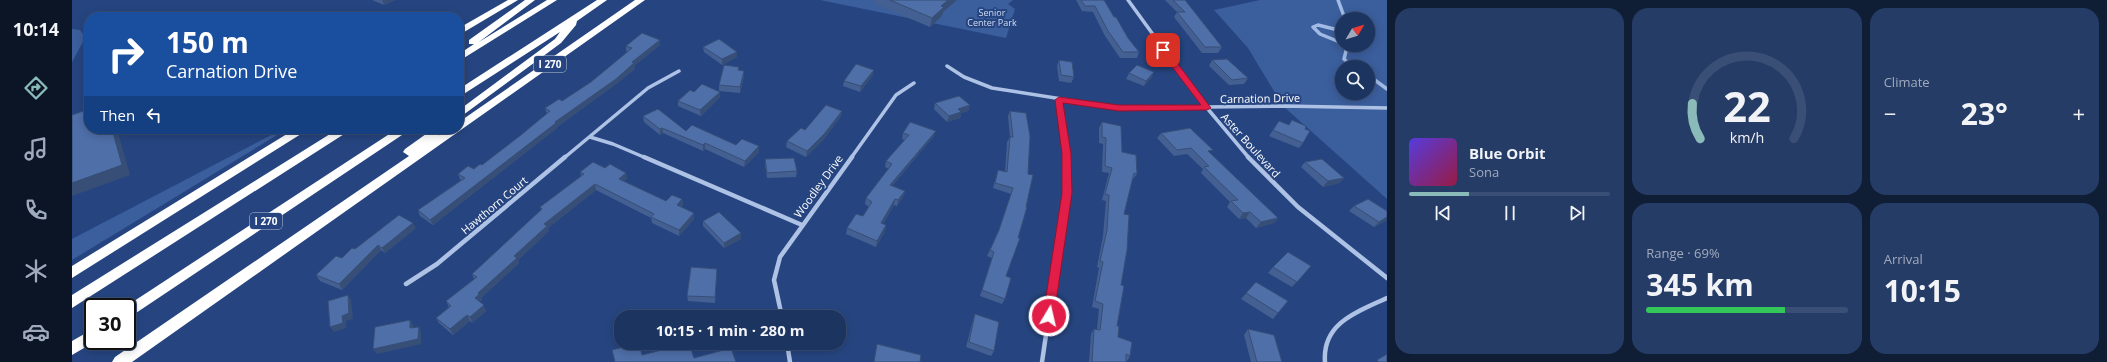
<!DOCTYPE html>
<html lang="en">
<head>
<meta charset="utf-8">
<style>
	body { margin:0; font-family:"Open Sans",sans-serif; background:#253c66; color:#f1f3f6; height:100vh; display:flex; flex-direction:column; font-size:15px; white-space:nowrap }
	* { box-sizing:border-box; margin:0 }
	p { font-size:13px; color:#a0aabd }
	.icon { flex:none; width:22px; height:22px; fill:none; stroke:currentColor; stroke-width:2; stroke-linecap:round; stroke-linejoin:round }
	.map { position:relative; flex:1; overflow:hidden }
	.drawer { display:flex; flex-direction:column; gap:8px; padding:8px; background:#0f1d35; width:720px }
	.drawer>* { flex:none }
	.hud { position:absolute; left:12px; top:12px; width:380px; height:122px; border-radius:16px; box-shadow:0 2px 10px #0003,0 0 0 1px #3a4f75; background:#1a4fa0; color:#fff; overflow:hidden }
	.needle { width:26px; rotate:52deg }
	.buttons { position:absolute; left:1263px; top:12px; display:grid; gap:8px }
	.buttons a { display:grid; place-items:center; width:40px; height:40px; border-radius:50%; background:#1c3460; box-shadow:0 2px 10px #0003,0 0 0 1px #3a4f75; font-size:20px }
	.speed { position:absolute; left:12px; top:298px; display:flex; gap:8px; font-size:20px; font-weight:700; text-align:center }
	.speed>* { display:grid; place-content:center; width:52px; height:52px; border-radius:50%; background:#1c3460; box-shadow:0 2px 10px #0003,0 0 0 1px #3a4f75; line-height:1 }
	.speed .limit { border:2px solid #111; border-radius:6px; background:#fff; color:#111 }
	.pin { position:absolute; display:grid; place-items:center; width:34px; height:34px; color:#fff; margin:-17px; border-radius:8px; box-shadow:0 2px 6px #0006 }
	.me { position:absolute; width:44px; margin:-22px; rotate:9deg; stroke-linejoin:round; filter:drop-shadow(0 0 3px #0008) }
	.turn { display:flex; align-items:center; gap:14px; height:84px; padding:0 16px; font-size:18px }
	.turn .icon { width:52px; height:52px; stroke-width:2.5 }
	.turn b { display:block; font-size:28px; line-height:34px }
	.then { display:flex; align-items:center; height:38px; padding:0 16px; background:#0003; gap:8px; font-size:15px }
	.big { font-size:30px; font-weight:700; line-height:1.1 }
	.drawer .card { flex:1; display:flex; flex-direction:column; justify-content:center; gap:6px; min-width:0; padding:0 14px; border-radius:16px; background:#253c66 }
	.drawer .dial { align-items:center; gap:0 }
	.dial svg { height:104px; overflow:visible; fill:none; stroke:#3a4f75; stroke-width:7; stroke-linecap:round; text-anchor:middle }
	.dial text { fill:#f1f3f6; stroke:none }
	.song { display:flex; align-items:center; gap:12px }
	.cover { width:48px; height:48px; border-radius:6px; background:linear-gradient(135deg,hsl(250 70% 55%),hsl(340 70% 35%)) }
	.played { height:4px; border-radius:2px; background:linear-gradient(90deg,#8bbbb9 30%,#3a4f75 30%) }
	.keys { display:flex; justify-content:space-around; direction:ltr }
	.heat { display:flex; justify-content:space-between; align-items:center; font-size:22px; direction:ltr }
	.charge { height:6px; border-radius:3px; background:linear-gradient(90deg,#34c759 69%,#3a4f75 0) }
	.drawer .tiles { flex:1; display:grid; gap:8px; grid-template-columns:repeat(3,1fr) }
	.card:first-child { grid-row:span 2 }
	.trip { position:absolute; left:542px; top:310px; width:232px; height:40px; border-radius:16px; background:#1c3460; box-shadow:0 2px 10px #0003,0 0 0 1px #3a4f75; font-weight:700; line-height:40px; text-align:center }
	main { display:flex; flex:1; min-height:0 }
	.tab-bar { display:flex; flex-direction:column; width:72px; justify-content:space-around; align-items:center; background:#0b1526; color:#a0aabd }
	.tab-bar .icon { width:28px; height:28px }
	.tab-bar .on { color:#8bbbb9 }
	.tab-bar b { font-size:18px; color:#f1f3f6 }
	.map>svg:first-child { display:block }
</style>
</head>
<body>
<main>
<nav class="tab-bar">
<b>10:14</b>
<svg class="icon on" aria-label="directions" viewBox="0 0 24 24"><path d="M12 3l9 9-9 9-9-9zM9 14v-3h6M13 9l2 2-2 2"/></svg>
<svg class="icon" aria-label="music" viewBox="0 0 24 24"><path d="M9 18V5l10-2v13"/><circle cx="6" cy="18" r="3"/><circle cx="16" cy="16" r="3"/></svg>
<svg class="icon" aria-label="phone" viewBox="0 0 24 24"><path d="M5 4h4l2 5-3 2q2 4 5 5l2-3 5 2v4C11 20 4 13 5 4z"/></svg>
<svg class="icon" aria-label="climate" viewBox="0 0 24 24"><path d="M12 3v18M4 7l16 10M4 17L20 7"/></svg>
<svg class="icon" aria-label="car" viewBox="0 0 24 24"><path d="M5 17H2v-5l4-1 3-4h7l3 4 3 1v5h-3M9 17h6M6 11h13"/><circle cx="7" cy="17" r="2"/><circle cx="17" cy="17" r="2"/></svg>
</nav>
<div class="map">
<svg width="1315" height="362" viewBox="0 0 1315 362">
	<rect width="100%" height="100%" fill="#264580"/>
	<path fill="#3b5e9d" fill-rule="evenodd" d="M748,0H941L936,4L943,9L934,38Z
		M1188,0H1315V199L1211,106L1176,48L1142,10ZM1270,19H1296V45H1270ZM1270,67H1296V93H1270Z
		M0,29L8,30L11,34V42L0,62Z
		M211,129H215L0,260V239Z"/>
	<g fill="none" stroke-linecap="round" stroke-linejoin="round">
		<path stroke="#a2bbe6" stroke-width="3.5" d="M1266,0L1273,19
			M1270,31L1246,25L1241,27L1248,34L1270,43
			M1273,45L1275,47L1272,59L1281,67
			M1296,75L1315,89"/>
		<path stroke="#aec2e6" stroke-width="3.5" d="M1056,0L1130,102L1177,158
			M875,66L892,77L920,88L1047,108L1211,106L1315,108
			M987,100L995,158
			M518,137L541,144L574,158
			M492,158L576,88L607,71
			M779,158L824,95L842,83"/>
		<path stroke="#aec2e6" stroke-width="4.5" d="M572,157L730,225
			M1176,157L1226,207L1315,278
			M334,284L365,264L493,157
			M710,317L702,280L708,257L780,157
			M715,343L718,362
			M970,362L995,193V157
			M1253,362C1250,323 1285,312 1315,298"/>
		<path fill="#fff" fill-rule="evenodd" d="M436,0H446L387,35V28Z
			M453,0H463L407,42L475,0H485L387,61V54L402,44H397V40Z
			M525,0H535L505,21L504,25L489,43L387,118V110L483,39L488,32L387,97V89Z
			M563,0H573L60,362H40L43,357L337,156L331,152L333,149L361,129H374L366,136L376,129H387V122Z
			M223,129H237L0,278V266Z
			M266,129H280L0,308V295Z
			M325,129H339L55,319V307H53Z
			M21,329V341H24L0,355V341Z"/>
	</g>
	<path fill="#445f91" d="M300,0H323L312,5Z
		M802,0H885L871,12L870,16L858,27L801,3Z
		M1004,0H1032L1042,17L1056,38L1067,52L1065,58H1048L1033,36L1021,12L1010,11Z
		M1093,0H1113L1150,47L1146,53H1130L1102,17L1105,12Z
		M588,40V45L562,66L563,69L544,84L485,127V128L361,225L348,216L346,210L389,180L388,179L386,174L402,169L410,165L449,135L475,114L473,108L490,101L519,82L556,52L554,51V46Z
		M631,47L665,52V57L650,65L632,52Z
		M987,60L1002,77L999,83L987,81L985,66Z
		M1140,60L1176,78L1172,84L1157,85L1137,66Z
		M667,70L672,76L668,93L647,91V85Z
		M1057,73L1080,77L1072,86L1054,79Z
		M801,75L788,92L771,86L772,81Z
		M648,92V97L629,116L606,106V101Z
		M863,103L898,105L896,111L889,113L888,118L875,122L862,109Z
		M938,111L954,113L934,276L933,299L930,304L908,296L920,258L915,256L926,233L939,194L921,188L926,170L933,172L935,142L938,137L936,116Z
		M571,116L614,131L687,152L672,167L633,149L631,151L591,133L588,135L572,122Z
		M769,116L752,139L734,157L714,147L715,141L733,130Z
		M1220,120L1233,129L1231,143L1227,148L1197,136L1207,121L1217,125Z
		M1030,122L1065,174L1061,179H1060L1052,214L1049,285L1045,326L1046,337L1058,356L1055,361H1054V362H1017L1019,334L1022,329H1025L1027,309L1020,307L1027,268L1025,267L1031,236L1034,201L1030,200L1037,173L1030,172L1031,144L1027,143V128Z
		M831,133L862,136L820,186L833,191L831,197L825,206L822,205L811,224L814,225L813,231L804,247L774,234L775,228L791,216L797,207L793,204L794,198L817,169L813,167L814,161L833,140L830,139Z
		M1089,133L1138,153L1206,218L1202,223L1184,228L1174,218L1167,219L1155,207L1158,202L1129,173L1131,169L1115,154L1102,156L1085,138Z
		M693,159L725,171L724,177L695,178L693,165Z
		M1233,162L1272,178L1267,183L1251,187L1229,167Z
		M533,168L555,178L552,181L594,201L610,199L611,205L609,207L622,213V219L607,236L580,223L579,218L524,190L476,228L477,231L446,260L447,263L409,298L410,300L407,302L414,311L400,323L398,321L381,335L367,323L364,318L377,307L374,301L402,279L400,274L469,210L468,207L509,176L508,172Z
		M1282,206L1315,211V220L1302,227L1277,211Z
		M631,221L669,239L652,248L631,226Z
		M344,228L313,253L309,250L270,290L248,281L244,275L283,249Z
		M1239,266L1220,287L1196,273L1201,267Z
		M645,269L643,303L616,301L615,296Z
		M1184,282L1206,313L1201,319L1169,299Z
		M903,314L922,351L919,356L894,347L901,320Z
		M1176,329L1210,362H1179L1172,335Z"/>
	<path fill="#374e76" d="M310,0H323L312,5Z
		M876,0H885L871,12L870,16L858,27L860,18L869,6Z
		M588,40V45L562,66L563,69L544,84L485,127V128L361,225L358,220Z
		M665,52V57L650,65V59Z
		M802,70L801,75L788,92L789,86Z
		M672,71V76L668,93V87Z
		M1082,72L1080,77L1072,86L1074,81Z
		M648,92V97L629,116L628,110Z
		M898,105L896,111L889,113L888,118L875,122L877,116L886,109Z
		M770,111L769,116L752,139L734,157L735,151Z
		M590,128L591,133L588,135V129Z
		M40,129H45L58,175L0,196V183Z
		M864,131L862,136L816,190L818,185Z
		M633,143V149L631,151V145Z
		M687,146V152L672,167L673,161Z
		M554,173L555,178L548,185L547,179Z
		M1272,178L1267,183L1251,187L1256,181Z
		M523,184L524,190L476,228L477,231L446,260L447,263L409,298L410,300L405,303L403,298L406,293L442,256L472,224Z
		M833,191L831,197L825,206L826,200Z
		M610,199L611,205L606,211L605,205Z
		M823,199L822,205L808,229L809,223Z
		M1178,212L1174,218L1167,219L1171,213Z
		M622,213V219L607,236V230Z
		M1315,217V220L1302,227L1307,222Z
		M1206,218L1202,223L1184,228L1189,222Z
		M341,223L344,228L313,253L310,248Z
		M814,225L813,231L804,247L805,241Z
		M669,233V239L652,248V243Z
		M306,245L309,250L270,290L267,284Z
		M645,269V274L643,303V297Z
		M276,295L279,300L281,319L274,321V328L262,332L258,327L270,316Z
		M412,305L414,311L400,323L398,317Z
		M395,315L398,321L381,335L378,329Z
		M338,320L341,325V334L338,328Z
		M347,327L349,332V344L305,354L301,349Z"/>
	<path fill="#4f6fa9" stroke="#374e76" d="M818,0H876L869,6L872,7L860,18Z
		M1009,0H1032L1042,17H1044L1056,38L1067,52H1051L1036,31L1023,6H1013Z
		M1101,0H1113L1150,47H1133L1105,12H1113Z
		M570,33L588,40L560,62L562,63L544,79L483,122L484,123L358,220L346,210L393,178L386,174L396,166L402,169L408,164L410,165L449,135L478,111L473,108L487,99L490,101L519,82L560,48L554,46Z
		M647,39L665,52L650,59L631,47Z
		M1155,59L1176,78L1160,80L1140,60Z
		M987,60L1000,62L1002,77L989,75Z
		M784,64L802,70L789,86L772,81Z
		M652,65L667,67L666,70L672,71L668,87L647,85Z
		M1065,65L1082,72L1074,81L1057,73Z
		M630,84L648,92L628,110L606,101L618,90L622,92Z
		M887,96L898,105L886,109L889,112L877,116L863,103Z
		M754,105L770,111L753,133L735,151L715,141L729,128L733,130Z
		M17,109V129H40L50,165L0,183V115Z
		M586,109L614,131L620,125L664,145L670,139L687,146L673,161L633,143L631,145L590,128L588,129L571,116Z
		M938,111L954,113L958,136L956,174L961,175L954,207H955L946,238H948L934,276L939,278L933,299L910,290L922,252L918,250L927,230L941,188L923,183L926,170L935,172L938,137H941Z
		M1220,120L1234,126L1233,129L1238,131L1231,143L1201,130L1207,121L1217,125Z
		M838,122L864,131L818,185L833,191L826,200L823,199L809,223L814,225L805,241L775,228L784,214L791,216L800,202L794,198L820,164L814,161L837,135L831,133Z
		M1030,122L1049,126L1050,152L1064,155L1065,174L1062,173L1052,214L1057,215L1055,250L1049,285L1052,286L1045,326H1047L1046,337L1060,342L1058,356L1054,354V362H1020L1022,329L1028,330L1031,304L1023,301L1031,262L1028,261L1035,230L1037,195L1033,194L1040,168L1033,166L1034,138L1030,137Z
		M1118,128L1141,150L1136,151L1206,218L1189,222L1178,212L1171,213L1159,201L1166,200L1132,167L1137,166L1119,148L1105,150L1089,133Z
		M722,158L725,171L695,173L693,159Z
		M1250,159L1272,178L1256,181L1233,162Z
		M521,162L533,168L538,164L554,173L547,179L594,201L600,195L610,199L605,205L622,213L607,230L579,217L582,214L523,184L472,224L475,226L442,256L445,258L406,293L407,294L403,298L412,305L398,317L395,315L378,329L364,318L379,306L374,301L405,277L400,274L470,209L468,207L512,174L508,172Z
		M1296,199L1315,211V217L1307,222L1282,206Z
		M647,212L669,233L652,243L631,221Z
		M327,215L341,223L310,248L306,245L267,284L244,275L264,256L270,258L280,248L283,249Z
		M1216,252L1239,266L1225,282L1201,267Z
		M619,267L645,269L643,297L615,296Z
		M1184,282L1216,301L1206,313L1174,293Z
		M276,295L277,313L270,316L271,323L258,327L256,301Z
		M903,314L927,322L922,351L897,342Z
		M338,320V328L347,327L346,339L301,349L303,327Z
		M1176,329L1202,335L1210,362H1185Z
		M567,343L570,355L617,343L622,358L659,348L664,362H543L540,350Z
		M805,344L849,355L848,362H802Z
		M1315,354V362H1307L1305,360Z"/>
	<path fill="#e11d48" stroke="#92132f" d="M1088,48H1094L1139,108L1135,110L1047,111L991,103L999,154L1000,193L982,316L981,319H973L971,316L990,193V154L983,100L987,97L1047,105H1129L1088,51Z"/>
	<g text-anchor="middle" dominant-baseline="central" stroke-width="4" stroke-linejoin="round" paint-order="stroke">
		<g font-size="9" fill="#d1def5" stroke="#264580">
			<text x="920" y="12">Senior<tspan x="920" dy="10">Center Park</tspan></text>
		</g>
		<g fill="#264580" stroke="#bec7d9" stroke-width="1">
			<rect x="462" y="56" width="32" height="16" rx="3"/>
			<rect x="178" y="213" width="32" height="16" rx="3"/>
		</g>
		<g font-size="10" font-weight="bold" fill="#fff">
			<text x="478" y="64">I 270</text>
			<text x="194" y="221">I 270</text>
		</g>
		<g font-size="11" fill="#fff" stroke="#264580">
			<text transform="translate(1188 98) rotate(-1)">Carnation Drive</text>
			<text transform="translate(1179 145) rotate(48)">Aster Boulevard</text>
			<text transform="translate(746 186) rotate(-54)">Woodley Drive</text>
			<text transform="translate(422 205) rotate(-40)">Hawthorn Court</text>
		</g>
	</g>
</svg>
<div class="buttons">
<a><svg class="needle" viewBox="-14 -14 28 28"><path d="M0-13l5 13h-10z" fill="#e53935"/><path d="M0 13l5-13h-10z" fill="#a0aabd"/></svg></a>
<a><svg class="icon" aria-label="search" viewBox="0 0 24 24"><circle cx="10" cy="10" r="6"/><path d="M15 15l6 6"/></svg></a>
</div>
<div class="speed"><div class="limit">30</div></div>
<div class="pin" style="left:1091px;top:50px;background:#d93025"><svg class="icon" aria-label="arrive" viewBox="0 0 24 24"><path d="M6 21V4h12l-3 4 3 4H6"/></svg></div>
<svg class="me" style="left:977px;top:316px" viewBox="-20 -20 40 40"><circle r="17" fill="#e11d48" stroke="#fff" stroke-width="3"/><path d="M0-11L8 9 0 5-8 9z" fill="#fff"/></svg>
<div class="trip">10:15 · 1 min · 280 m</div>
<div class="hud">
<div class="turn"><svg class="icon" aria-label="right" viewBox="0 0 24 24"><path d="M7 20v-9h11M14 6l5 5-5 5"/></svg><div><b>150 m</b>Carnation Drive</div></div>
<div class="then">Then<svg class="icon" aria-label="left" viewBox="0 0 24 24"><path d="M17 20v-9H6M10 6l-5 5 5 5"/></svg></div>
</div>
</div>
<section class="drawer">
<div class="tiles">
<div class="card">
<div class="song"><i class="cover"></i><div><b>Blue Orbit</b><p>Sona</p></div></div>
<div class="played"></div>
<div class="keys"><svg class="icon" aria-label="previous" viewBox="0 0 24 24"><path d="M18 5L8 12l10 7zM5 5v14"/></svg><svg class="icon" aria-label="pause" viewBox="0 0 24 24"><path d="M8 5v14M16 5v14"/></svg><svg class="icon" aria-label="next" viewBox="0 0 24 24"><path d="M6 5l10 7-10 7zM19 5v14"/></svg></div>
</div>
<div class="card dial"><svg viewBox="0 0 100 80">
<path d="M14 69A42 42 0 1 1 86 69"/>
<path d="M14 69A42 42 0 0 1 8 42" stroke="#8bbbb9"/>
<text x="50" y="56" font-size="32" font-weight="700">22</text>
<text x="50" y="72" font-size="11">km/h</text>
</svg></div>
<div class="card"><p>Climate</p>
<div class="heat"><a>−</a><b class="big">23°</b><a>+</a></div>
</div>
<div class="card"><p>Range · 69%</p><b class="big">345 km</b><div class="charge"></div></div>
<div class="card"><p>Arrival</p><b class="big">10:15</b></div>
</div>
</section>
</main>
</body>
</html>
